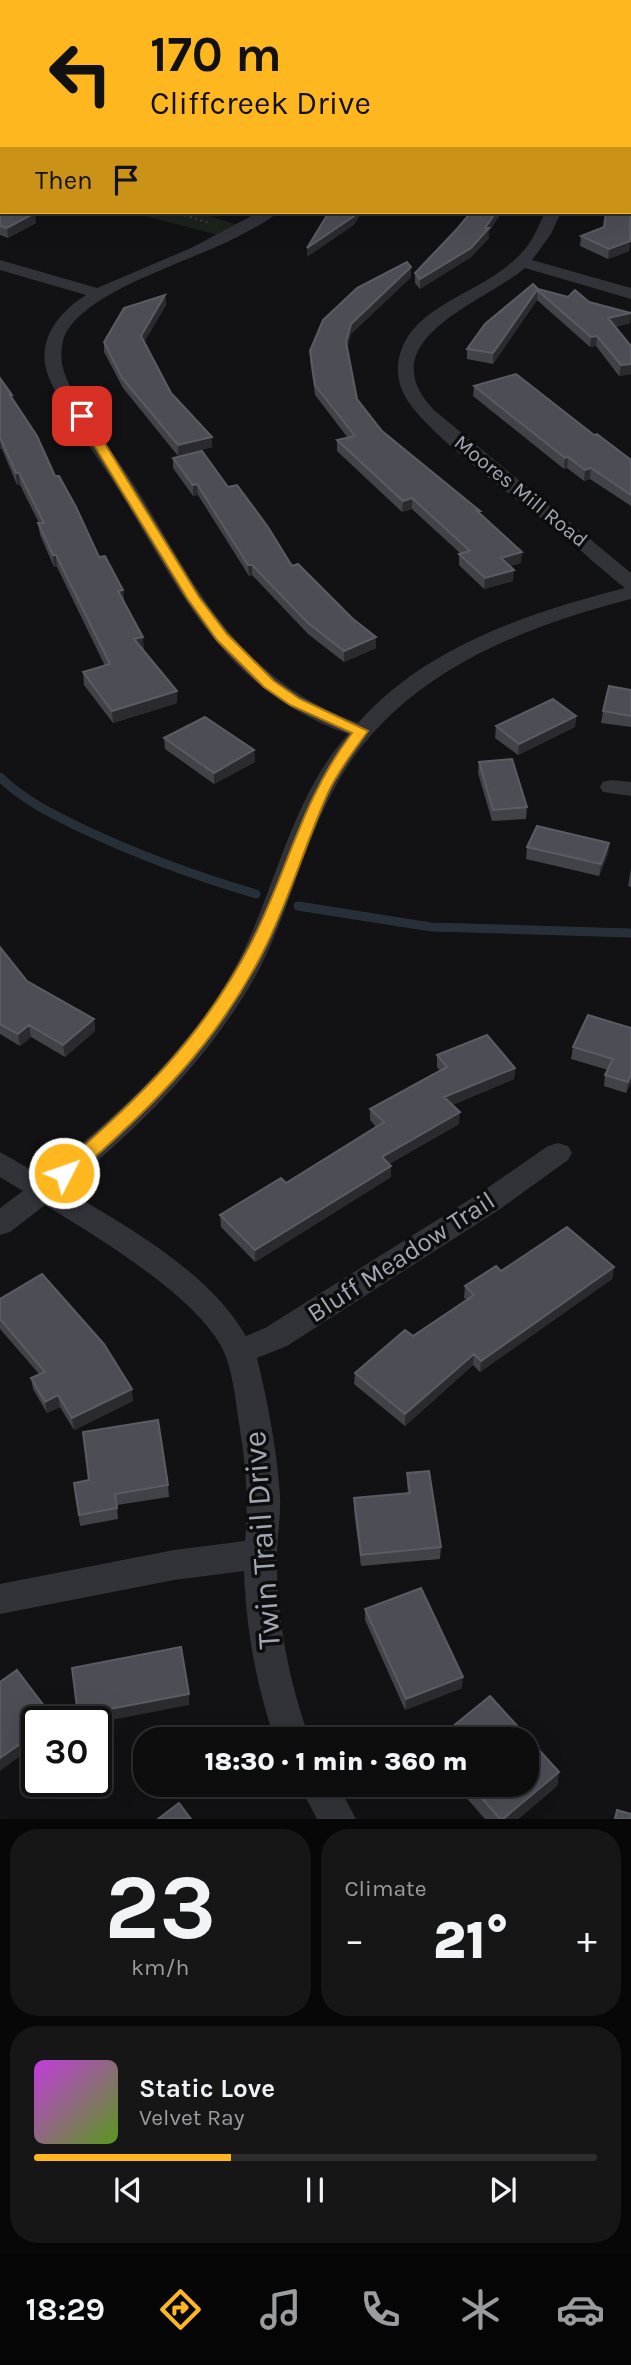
<!DOCTYPE html>
<html lang="en">
<head>
<meta charset="utf-8">
<style>
	body { margin:0; font-family:Karla,sans-serif; background:#171617; color:#f1f3f6; height:100vh; display:flex; flex-direction:column; font-size:26px; white-space:nowrap }
	* { box-sizing:border-box; margin:0 }
	p { font-size:23px; color:#9b9c9e }
	.icon { flex:none; width:38px; height:38px; fill:none; stroke:currentColor; stroke-width:2; stroke-linecap:round; stroke-linejoin:round }
	.map { position:relative; height:1819px; overflow:hidden }
	.sheet { display:flex; flex-direction:column; gap:10px; padding:10px; background:#080708; flex:1 }
	.sheet>* { flex:none }
	.guide { position:absolute; left:0px; top:0px; width:632px; height:214px; box-shadow:0 7px 28px #0002,0 0 0 2px #2e2d2e; background:#feb71e; color:#111; overflow:hidden }
	.speed { position:absolute; left:21px; top:1706px; display:flex; gap:14px; font-size:35px; font-weight:700; text-align:center }
	.speed>* { display:grid; place-content:center; width:91px; height:91px; border-radius:50%; background:#0e0d0e; box-shadow:0 7px 28px #0002,0 0 0 2px #2e2d2e; line-height:1 }
	.speed .limit { border:4px solid #111; border-radius:10px; background:#fff; color:#111 }
	.pin { position:absolute; display:grid; place-items:center; width:60px; height:60px; color:#fff; margin:-30px; border-radius:14px; box-shadow:0 4px 10px #0006 }
	.me { position:absolute; width:77px; margin:-38px; rotate:49deg; stroke-linejoin:round; filter:drop-shadow(0 0 5px #0008) }
	.turn { display:flex; align-items:center; gap:24px; height:147px; padding:0 35px; font-size:32px }
	.turn .icon { width:91px; height:91px; stroke-width:2.5 }
	.turn b { display:block; font-size:49px; line-height:60px }
	.then { display:flex; align-items:center; height:66px; padding:0 35px; background:#0003; gap:14px; font-size:26px }
	.big { font-size:52px; font-weight:800; line-height:1.1 }
	.sheet .widget { flex:1; display:flex; flex-direction:column; justify-content:center; gap:10px; min-width:0; padding:0 24px; border-radius:28px; background:#171617 }
	.sheet .dial { align-items:center; gap:0 }
	.dial b { font-size:91px; line-height:1 }
	.song { display:flex; align-items:center; gap:21px }
	.cover { width:84px; height:84px; border-radius:10px; background:linear-gradient(135deg,hsl(290 70% 55%),hsl(90 70% 35%)) }
	.played { height:7px; border-radius:4px; background:linear-gradient(90deg,#feb71e 35%,#2e2d2e 35%) }
	.keys { display:flex; justify-content:space-around; direction:ltr }
	.heat { display:flex; justify-content:space-between; align-items:center; font-size:38px; direction:ltr }
	.sheet .tiles { flex:1; display:grid; gap:10px; grid-template-columns:1fr 1fr }
	.widget:last-child { grid-column:span 2 }
	.trip { position:absolute; left:133px; top:1727px; width:406px; height:70px; border-radius:28px; background:#0e0d0e; box-shadow:0 7px 28px #0002,0 0 0 2px #2e2d2e; font-weight:800; line-height:70px; text-align:center }
	.dock { display:flex; height:112px; justify-content:space-around; align-items:center; background:#060506; color:#9b9c9e }
	.dock .icon { width:49px; height:49px }
	.dock .active { color:#feb71e }
	.dock b { font-size:32px; color:#f1f3f6 }
	.map>svg:first-child { display:block }
</style>
</head>
<body>
<div class="map">
<svg width="631" height="1819" viewBox="0 0 631 1819">
	<rect width="100%" height="100%" fill="#121113"/>
	<path fill="#1c231d" d="M220,0H555L210,2Z
		M130,212H197L238,225L218,235Z"/>
	<g fill="none" stroke-linecap="round" stroke-linejoin="round">
		<path stroke="#273038" stroke-width="9" d="M0,777C23,800 52,814 81,828C138,855 195,876 256,894
			M298,906L431,927L631,933"/>
		<path stroke="#383a40" stroke-width="2.5" stroke-dasharray="2 3.5" stroke-linecap="butt" d="M493,2L496,0
			M174,212L210,223"/>
		<path fill="#323339" fill-rule="evenodd" d="M631,90V99H630V90Z
			M259,212H277C268,222 253,228 241,235C195,260 93,288 67,331C61,341 60,357 63,368C70,397 111,449 129,477C168,537 199,605 251,656C283,687 317,708 358,723C426,646 528,613 625,588C603,571 582,551 560,533C524,504 417,429 402,390C392,365 401,340 420,322C452,293 497,283 525,249C534,238 539,225 545,212H561L551,234L532,260L631,288V299L525,268C484,303 367,340 434,410L631,573V599C514,629 392,678 333,791C301,850 288,918 255,977C208,1060 138,1129 64,1189C129,1228 207,1270 246,1336L265,1328L480,1193L548,1146L558,1143L568,1146L572,1153L568,1160L500,1209L287,1346L257,1358C268,1403 277,1450 280,1496C281,1516 277,1535 277,1555C276,1618 289,1681 310,1740H275C256,1685 246,1629 244,1571L174,1580L0,1614V1584L174,1550L245,1541C249,1504 246,1467 240,1430C236,1406 234,1379 226,1357C207,1302 94,1235 45,1205L10,1232L0,1235V1208L23,1191L0,1177V1152L42,1176C120,1114 200,1041 244,950C278,878 294,795 348,734C216,687 179,584 109,475C93,451 48,389 45,364C41,334 61,311 86,295L0,270V260L97,288L191,248Z
			M611,780L631,782V796L603,792L600,787L603,782Z
			M299,1785H338L356,1819H317Z"/>
	</g>
	<path fill="#424349" d="M631,132V238L629,251L608,259L580,246L581,236L604,227L630,212V134Z
		M0,197L36,223L8,238L0,235Z
		M471,212H502L489,231V238L471,257L420,289L415,283V273L457,229Z
		M411,277L351,334L347,348L357,399L382,431L480,511L479,513L521,563L510,566L513,581L484,589L459,565V554H461L412,509L402,512L337,451V440L348,438L315,395L310,361V351Z
		M538,289L589,302L630,323L615,327L631,346V374L619,376L596,346L590,347L537,300L493,364L467,359V349Z
		M165,295L166,305L144,342L171,393L212,437V447L178,456L123,388L104,352V342Z
		M0,378L55,476L99,557L123,590L124,601L144,649H142L177,691V703L113,723L84,685L83,672L105,666L57,567H54L40,535L38,523H39L20,485H17L2,449H0Z
		M474,386L594,435L631,460V506L590,479L584,481L567,468L564,469L473,396Z
		M173,458L228,487L292,566L376,648L344,662L308,634L252,575L249,576L198,495L193,496L173,468Z
		M631,690V727L601,723L603,711Z
		M576,716L575,727L518,755L495,738L496,726Z
		M164,738L254,750L255,762L214,784L165,749Z
		M479,762L527,807L526,819L492,821L478,773Z
		M609,843L608,854L599,876L526,859L527,847Z
		M631,868V887L628,886Z
		M0,947L27,981L94,1019L95,1031L65,1057L31,1037L20,1046L0,1034Z
		M588,1015L631,1083L626,1093L604,1086L605,1075L608,1070L571,1059L573,1047Z
		M437,1055L515,1068L514,1079L452,1105L459,1124L389,1164L391,1177L255,1262L221,1227L220,1215L286,1183L376,1127L370,1120V1109L440,1071L437,1067Z
		M614,1267L612,1279L480,1372L473,1365L405,1426L354,1384L355,1373L413,1336L467,1300L464,1298L465,1286L501,1271Z
		M0,1299L133,1401L74,1430L60,1407L47,1413L33,1389L31,1378L39,1374L0,1329Z
		M407,1473L441,1547L440,1559L361,1566L354,1510V1498L408,1494L407,1484Z
		M74,1483L168,1485L169,1497L117,1505L118,1519L80,1526Z
		M365,1609L462,1688L405,1710L365,1620Z
		M559,1772L557,1786L518,1819H485L455,1785H527Z"/>
	<path fill="#2b2b2f" d="M90,0H130L118,2H84Z
		M356,212H362L354,225L307,257V248Z
		M496,212H502L489,231V238L471,257L420,289V279L485,228Z
		M35,213L36,223L8,238L7,228Z
		M631,237L629,251L608,259L609,249Z
		M411,267V277L351,334L345,352L346,342L351,324Z
		M537,290V300L493,364V353Z
		M165,295L166,305L142,346L141,336Z
		M631,314L630,323L607,328L608,318Z
		M597,336L596,346L590,347L591,337Z
		M631,364V374L619,376L621,365Z
		M212,437V447L178,456V445Z
		M0,438L2,449H0Z
		M568,457L567,468L564,469L565,458Z
		M591,468L590,479L584,481L585,470Z
		M16,473H19L20,485H17Z
		M197,484L198,495L193,496V485Z
		M412,498V509L402,512L403,501Z
		M522,552L521,563L501,569V558Z
		M53,555H56L57,567H54Z
		M248,565H252V575L249,576Z
		M514,570L513,581L484,589L485,578Z
		M123,590L124,602L118,591Z
		M143,637L144,649L135,651L134,639Z
		M376,637V648L344,662V651Z
		M177,691V703L113,723L112,711Z
		M576,716L575,727L518,755L519,744Z
		M254,750L255,762L214,784V773Z
		M609,843L608,854L599,876L601,864Z
		M94,1019L95,1031L65,1057L63,1045Z
		M29,1025L31,1037L20,1046L18,1034Z
		M515,1068L514,1079L443,1109L444,1097Z
		M631,1075V1083L626,1093L628,1082Z
		M460,1112L459,1124L381,1168L382,1157Z
		M391,1166V1177L255,1262V1250Z
		M614,1267L612,1279L480,1372L481,1361Z
		M474,1354L473,1365L405,1426V1414Z
		M132,1389L133,1401L74,1430L72,1418Z
		M58,1395L60,1407L47,1413L45,1402Z
		M463,1677L462,1688L405,1710L406,1699Z
		M189,1694V1705L96,1723L79,1722L78,1715Z
		M37,1732V1744L0,1771V1758Z
		M559,1772L557,1786L518,1819H503Z"/>
	<path fill="#4d4e55" stroke="#5a5c64" stroke-width="2" d="M0,0H90L68,2H0Z
		M579,0H600L603,2H569Z
		M630,2H631V22H630Z
		M630,30L631,33V57H630Z
		M631,142L630,241L609,249L581,236L604,227L606,212H630V144Z
		M0,197H2V212H30L35,213L7,228L0,226Z
		M329,212H356L354,216L307,248Z
		M471,212H496L485,228H489L471,248L420,279L415,273L457,229Z
		M407,262L411,267L351,324L346,342L357,399L382,431L480,511H477L522,552L501,558L514,570L485,578L459,554L470,551L412,498L403,501L337,440L355,436L315,385L310,351L323,320L357,288Z
		M533,284L538,289L568,297L575,290L589,302L631,313L608,318L631,346V364L621,365L597,336L591,337L537,290L493,353L467,349L485,324Z
		M165,295L141,336L171,393L212,437L178,445L122,378L104,342L124,308Z
		M516,374L594,435L597,434L631,460V495L591,468L585,470L568,457L565,458L474,386Z
		M0,378L12,395H10L37,436L55,476H59L76,507L99,557L105,556L123,590L118,591L143,637L134,639L177,691L112,711L83,672L110,664L56,555H53L38,523H44L19,473H16L0,438Z
		M202,451L228,487L237,485L268,527L292,566L298,564L353,619L376,637L344,651L308,623L252,565H248L197,484L193,485L173,458Z
		M609,686L631,690V716L603,711Z
		M553,699L576,716L519,744L496,726Z
		M205,717L254,750L214,773L164,738Z
		M512,759L527,807L493,810L479,762Z
		M537,826L609,843L601,864L527,847Z
		M0,947L27,981L94,1019L63,1045L29,1025L18,1034L0,1024Z
		M588,1015L631,1028V1075L628,1082L605,1075L613,1059L573,1047Z
		M487,1035L515,1068L444,1097L460,1112L382,1157L391,1166L255,1250L220,1215L281,1178L286,1183L384,1122L370,1109L447,1067L437,1055Z
		M567,1227L614,1267L481,1361L474,1354L405,1414L355,1373L405,1330L413,1336L474,1295L465,1286L496,1266L501,1271Z
		M42,1274L104,1344L132,1389L72,1418L58,1395L45,1402L31,1378L45,1372L0,1319V1299Z
		M158,1420L168,1485L115,1494L117,1508L79,1515L74,1483L89,1480L83,1432Z
		M429,1471L441,1547L361,1555L354,1498L410,1493L407,1473Z
		M421,1588L463,1677L406,1699L365,1609Z
		M181,1647L189,1694L78,1715L72,1668Z
		M17,1670L54,1719L50,1722H37V1732L0,1758V1682Z
		M490,1696L559,1772L503,1819H500L470,1785H527V1740H436Z
		M179,1803L191,1819H158Z
		M617,1810L631,1814V1819H615Z"/>
	<path fill="#feb71e" stroke="#a57714" stroke-width="2" d="M78,414L88,416L199,597L227,634L274,681L300,699L368,731C354,751 338,771 328,793C306,842 291,894 268,942C221,1040 152,1108 71,1178H58L55,1173L58,1168C137,1101 203,1037 251,943C288,871 301,800 352,733L290,705L264,687L217,640L187,598L76,416Z"/>
	<g text-anchor="middle" dominant-baseline="central" stroke-width="7" stroke-linejoin="round" paint-order="stroke">
		<g font-size="21" fill="#a2a7b5" stroke="#0d0d0e">
			<text transform="translate(521 491) rotate(39)">Moores Mill Road</text>
		</g>
		<g font-size="26" fill="#a2a7b5" stroke="#0d0d0e">
			<text transform="translate(401 1257) rotate(-33)">Bluff Meadow Trail</text>
		</g>
		<g font-size="32" fill="#a2a7b5" stroke="#0d0d0e">
			<text transform="translate(262 1540) rotate(-94)">Twin Trail Drive</text>
		</g>
	</g>
</svg>
<div class="speed"><div class="limit">30</div></div>
<div class="pin" style="left:82px;top:416px;background:#d93025"><svg class="icon" aria-label="arrive" viewBox="0 0 24 24"><path d="M6 21V4h12l-3 4 3 4H6"/></svg></div>
<svg class="me" style="left:64px;top:1173px" viewBox="-20 -20 40 40"><circle r="17" fill="#feb71e" stroke="#fff" stroke-width="3"/><path d="M0-11L8 9 0 5-8 9z" fill="#fff"/></svg>
<div class="trip">18:30 · 1 min · 360 m</div>
<div class="guide">
<div class="turn"><svg class="icon" aria-label="left" viewBox="0 0 24 24"><path d="M17 20v-9H6M10 6l-5 5 5 5"/></svg><div><b>170 m</b>Cliffcreek Drive</div></div>
<div class="then">Then<svg class="icon" aria-label="arrive" viewBox="0 0 24 24"><path d="M6 21V4h12l-3 4 3 4H6"/></svg></div>
</div>
</div>
<section class="sheet">
<div class="tiles">
<div class="widget dial"><b>23</b><p>km/h</p></div>
<div class="widget"><p>Climate</p>
<div class="heat"><a>−</a><b class="big">21°</b><a>+</a></div>
</div>
<div class="widget">
<div class="song"><i class="cover"></i><div><b>Static Love</b><p>Velvet Ray</p></div></div>
<div class="played"></div>
<div class="keys"><svg class="icon" aria-label="previous" viewBox="0 0 24 24"><path d="M18 5L8 12l10 7zM5 5v14"/></svg><svg class="icon" aria-label="pause" viewBox="0 0 24 24"><path d="M8 5v14M16 5v14"/></svg><svg class="icon" aria-label="next" viewBox="0 0 24 24"><path d="M6 5l10 7-10 7zM19 5v14"/></svg></div>
</div>
</div>
</section>
<nav class="dock">
<b>18:29</b>
<svg class="icon active" aria-label="directions" viewBox="0 0 24 24"><path d="M12 3l9 9-9 9-9-9zM9 14v-3h6M13 9l2 2-2 2"/></svg>
<svg class="icon" aria-label="music" viewBox="0 0 24 24"><path d="M9 18V5l10-2v13"/><circle cx="6" cy="18" r="3"/><circle cx="16" cy="16" r="3"/></svg>
<svg class="icon" aria-label="phone" viewBox="0 0 24 24"><path d="M5 4h4l2 5-3 2q2 4 5 5l2-3 5 2v4C11 20 4 13 5 4z"/></svg>
<svg class="icon" aria-label="climate" viewBox="0 0 24 24"><path d="M12 3v18M4 7l16 10M4 17L20 7"/></svg>
<svg class="icon" aria-label="car" viewBox="0 0 24 24"><path d="M5 17H2v-5l4-1 3-4h7l3 4 3 1v5h-3M9 17h6M6 11h13"/><circle cx="7" cy="17" r="2"/><circle cx="17" cy="17" r="2"/></svg>
</nav>
</body>
</html>
